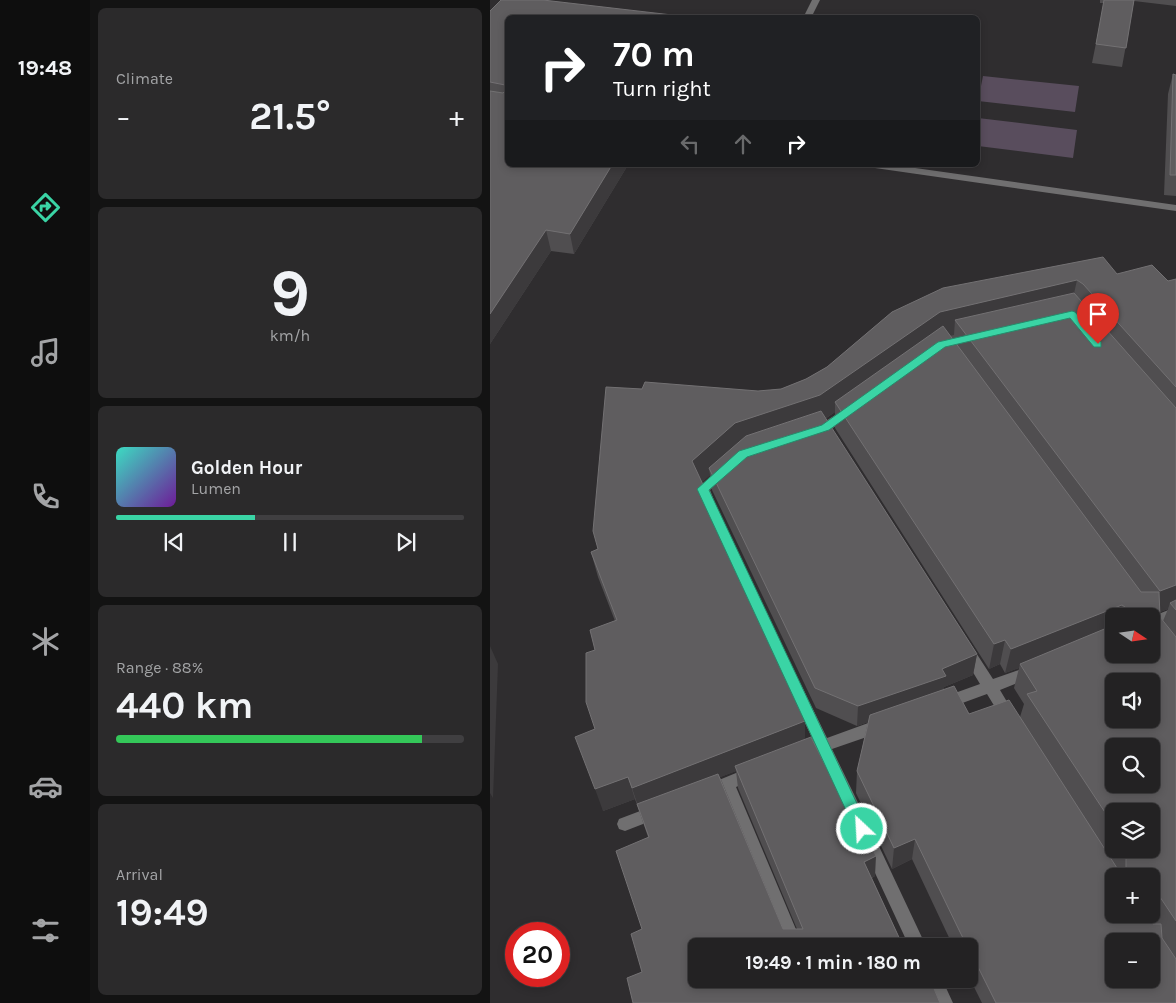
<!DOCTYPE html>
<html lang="en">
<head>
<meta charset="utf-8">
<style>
	body { margin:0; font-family:Karla,sans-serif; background:#2b2a2b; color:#f1f3f6; height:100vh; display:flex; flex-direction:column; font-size:19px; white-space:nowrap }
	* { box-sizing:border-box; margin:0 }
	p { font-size:16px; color:#a3a4a6 }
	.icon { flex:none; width:28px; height:28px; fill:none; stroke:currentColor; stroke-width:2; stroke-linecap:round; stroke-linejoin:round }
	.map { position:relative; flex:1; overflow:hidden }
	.side { display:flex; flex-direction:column; gap:8px; padding:8px; background:#131313; width:400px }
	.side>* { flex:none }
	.banner { position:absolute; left:15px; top:15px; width:475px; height:152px; border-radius:8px; box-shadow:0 2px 8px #0003,0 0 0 1px #403f41; background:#202124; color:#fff; overflow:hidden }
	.needle { width:32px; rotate:103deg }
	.buttons { position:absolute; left:615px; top:608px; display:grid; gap:10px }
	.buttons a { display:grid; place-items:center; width:55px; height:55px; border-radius:8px; background:#232223; box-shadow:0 2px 8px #0003,0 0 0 1px #403f41; font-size:25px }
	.speed { position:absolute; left:15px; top:922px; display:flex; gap:10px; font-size:25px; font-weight:700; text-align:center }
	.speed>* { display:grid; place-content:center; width:65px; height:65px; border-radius:50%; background:#232223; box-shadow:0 2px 8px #0003,0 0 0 1px #403f41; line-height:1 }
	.speed .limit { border:8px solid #d22; background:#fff; color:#111 }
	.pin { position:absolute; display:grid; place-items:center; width:42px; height:42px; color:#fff; margin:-51px -21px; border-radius:50% 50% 50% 0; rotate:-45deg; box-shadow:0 0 5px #0007 }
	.pin .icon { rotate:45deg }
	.me { position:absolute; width:55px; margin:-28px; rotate:335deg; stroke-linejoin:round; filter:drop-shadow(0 0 4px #0008) }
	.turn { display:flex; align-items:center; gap:18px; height:105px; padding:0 25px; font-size:22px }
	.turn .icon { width:65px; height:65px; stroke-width:2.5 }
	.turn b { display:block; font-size:35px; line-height:42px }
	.lanes { display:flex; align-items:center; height:48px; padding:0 25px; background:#0003; justify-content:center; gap:25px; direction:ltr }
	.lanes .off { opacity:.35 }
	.big { font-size:38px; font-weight:700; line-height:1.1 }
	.side .card { flex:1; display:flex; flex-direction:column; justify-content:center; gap:8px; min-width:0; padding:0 18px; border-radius:8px; background:#2b2a2b }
	.side .dial { align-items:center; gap:0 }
	.dial b { font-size:65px; line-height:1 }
	.song { display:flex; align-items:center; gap:15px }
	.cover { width:60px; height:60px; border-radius:8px; background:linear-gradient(135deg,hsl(170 70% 55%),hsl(280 70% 35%)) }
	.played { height:5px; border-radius:2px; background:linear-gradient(90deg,#3ad4a5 40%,#403f41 40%) }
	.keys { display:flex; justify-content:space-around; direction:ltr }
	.heat { display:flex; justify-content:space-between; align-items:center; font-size:28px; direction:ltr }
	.charge { height:8px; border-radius:4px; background:linear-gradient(90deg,#34c759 88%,#403f41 0) }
	.trip { position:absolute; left:198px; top:938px; width:290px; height:50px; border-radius:8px; background:#232223; box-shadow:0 2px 8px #0003,0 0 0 1px #403f41; font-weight:700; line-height:50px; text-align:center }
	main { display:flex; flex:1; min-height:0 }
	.menu { display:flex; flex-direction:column; width:90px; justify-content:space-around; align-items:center; background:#0e0e0e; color:#a3a4a6 }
	.menu .icon { width:35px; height:35px }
	.menu .selected { color:#3ad4a5 }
	.menu b { font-size:22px; color:#f1f3f6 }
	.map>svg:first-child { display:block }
</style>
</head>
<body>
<main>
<nav class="menu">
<b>19:48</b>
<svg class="icon selected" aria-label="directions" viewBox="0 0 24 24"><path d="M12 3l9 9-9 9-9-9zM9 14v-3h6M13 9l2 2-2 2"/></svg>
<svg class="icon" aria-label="music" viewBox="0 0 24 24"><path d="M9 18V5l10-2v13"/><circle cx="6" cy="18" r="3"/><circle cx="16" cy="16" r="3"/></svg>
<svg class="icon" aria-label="phone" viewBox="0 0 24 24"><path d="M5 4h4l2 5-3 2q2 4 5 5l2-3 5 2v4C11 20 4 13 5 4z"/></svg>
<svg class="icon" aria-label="climate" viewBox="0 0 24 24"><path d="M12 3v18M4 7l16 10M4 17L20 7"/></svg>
<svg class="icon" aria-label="car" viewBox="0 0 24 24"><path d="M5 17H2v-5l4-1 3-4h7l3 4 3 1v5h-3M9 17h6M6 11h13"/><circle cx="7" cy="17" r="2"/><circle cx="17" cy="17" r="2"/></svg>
<svg class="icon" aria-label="filters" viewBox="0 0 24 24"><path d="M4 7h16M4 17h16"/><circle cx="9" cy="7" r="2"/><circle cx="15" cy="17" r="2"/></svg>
</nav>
<section class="side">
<div class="card"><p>Climate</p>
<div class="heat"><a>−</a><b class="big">21.5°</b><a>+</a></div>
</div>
<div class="card dial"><b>9</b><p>km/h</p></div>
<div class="card">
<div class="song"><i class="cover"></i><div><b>Golden Hour</b><p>Lumen</p></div></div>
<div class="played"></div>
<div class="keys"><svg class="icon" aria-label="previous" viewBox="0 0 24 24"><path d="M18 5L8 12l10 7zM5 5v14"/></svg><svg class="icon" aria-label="pause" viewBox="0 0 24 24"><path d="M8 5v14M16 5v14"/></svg><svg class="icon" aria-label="next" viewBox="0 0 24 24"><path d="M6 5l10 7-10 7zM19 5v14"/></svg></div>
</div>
<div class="card"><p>Range · 88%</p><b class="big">440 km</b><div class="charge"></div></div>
<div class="card"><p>Arrival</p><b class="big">19:49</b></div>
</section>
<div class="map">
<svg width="686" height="1003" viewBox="0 0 686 1003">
	<rect width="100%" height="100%" fill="#2f2d2f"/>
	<path fill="#594d5d" d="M493,76L589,86L585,112L488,101Z
		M488,118L587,130L583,158L488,146Z"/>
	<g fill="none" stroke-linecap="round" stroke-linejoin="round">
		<path fill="#706f70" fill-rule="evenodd" d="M322,0H330L321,18H313Z
			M380,165H404L686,205V211L385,168Z
			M358,407L364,411L362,414C351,422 334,438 319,434L317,431L319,428L331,424Z
			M233,466L237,468L239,471L237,474L220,490L225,503L223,506H215L207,489L229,468Z
			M686,607V619L661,629V617Z
			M476,643L481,645L503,679L540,666L545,668L547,672L545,676L510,690L526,717L524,722L519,724L514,722L497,694L456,709L451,708L449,703L451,698L490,684L469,649L471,645Z
			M294,658L299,660L337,738L392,718L397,720L399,725L397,730L342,749L375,817L372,822L367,824L362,822L329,754L321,753L319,748L321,743L324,742L287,664L289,660Z
			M263,766L268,768L271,773L268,778L246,787L313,946H297L233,793L217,799L212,797L209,792L212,787Z
			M166,805L171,807L174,812L171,817L135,831L129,829L127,824L129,819Z
			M380,837L386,840L436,946H419L372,845L374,840Z
			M310,979H326L337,1003H319Z
			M435,979H452L463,1003H445Z"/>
	</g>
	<path fill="#504e50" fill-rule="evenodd" d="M53,0L18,165H138L84,254L61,251L0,344V11Z
		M610,0H686V6L644,1L632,67L602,63L614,3H610Z
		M683,74L686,75V196L674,195L678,94Z
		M627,274L678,281L686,279V1003H492L479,977V946H463L422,859L402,869L366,793L367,771L378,722L367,726L326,708L222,490L220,475L212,482L301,674L302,689L315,739L385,876L382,878L413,946H206L317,988L331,987L327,979H440L450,1003L152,972V929L158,837L145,799L113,811L105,729V650L125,621L108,577L101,552L108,549L152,389L268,391L291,389L316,379L337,367L402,312ZM345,412V428L499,669L510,664L515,673L529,668L524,688L534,704L530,717L479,714L454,690V687L483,675L487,654L335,419ZM678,609L673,621L670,617V612ZM624,616H661L624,654ZM246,771L248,788L307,929H293L230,777ZM624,811L661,849H624ZM661,876V914H624Z"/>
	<path fill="#3c3a3c" d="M122,165H138L84,254L80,234Z
		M56,230L61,251L0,344V314Z
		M587,280L581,307L465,320L464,335L447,339L345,402V412L330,422L219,468L220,475L206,488L202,461L245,423L450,312Z
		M686,585V606L680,603L678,609L660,616L670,591Z
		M632,605L628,616H624V629L530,664L529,668L515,673L521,649Z
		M515,640L510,664L499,669L504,644Z
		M0,646L8,664L3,798L0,793Z
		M487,654L483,675L454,687L453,696L367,726L368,706L452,669Z
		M315,721V744L245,766L246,771L149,809L142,788Z
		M138,777L145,799L113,811L105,789Z
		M425,839L422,859L402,869L404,848Z
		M386,856L385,876L373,882L374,862Z"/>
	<path fill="#5f5d5f" stroke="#737173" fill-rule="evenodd" d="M11,0H53L208,18H18V165H122L80,234L56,230L0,314V91L13,93L15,91V85L0,82V11Z
		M614,0H644L636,48L606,44Z
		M683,74L686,75V175H680Z
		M613,257L627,274L662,265L678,281L686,279V387L593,284L587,280L450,312L330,395L245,423L202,461L301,674L295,672L315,721L142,788L138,777L105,789L85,737L105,729L96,702V653L105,650L100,630L127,620L101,552L108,549L103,531L116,387L152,389L155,382L268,391L291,389L316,379L337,367L402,312L453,288Z
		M584,293L686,408V585L670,591L465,320Z
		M453,326L651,592H669L670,617L686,637V921L668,894H661V876H624V914H658L663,924H671L672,938L686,959V1003H506L479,949V946H477L469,930L425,839L404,848L367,771L380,715L464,686L479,714L519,700L627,868L636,871V858L642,857V855L638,849H661V811H624V826L537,694L547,691L530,664L624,625V654H661V616H634L635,607L632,605L521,649L515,640L504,644L345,402ZM624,681H661V719H624ZM624,746H661V784H624ZM624,941H661V979H624Z
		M331,411L487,654L452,669L456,676L368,706L325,688L219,468L256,436Z
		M686,600V610L680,603Z
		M321,737L358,810L360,801L386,856L374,862L413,946H206V979H314L317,988L339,987L335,979H440L450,1003H143L137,978L152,972L141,934L152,929L126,851L159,837L147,804L228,774L293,929H313L245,766Z"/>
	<path fill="#3ad4a5" stroke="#268a6b" d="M582,311L585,312L611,342V347H604L580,318L455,347L339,430L257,457L219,490L379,829L377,834L372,836L367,834L207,489L249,451L332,425L448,342Z"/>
</svg>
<div class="buttons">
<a><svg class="needle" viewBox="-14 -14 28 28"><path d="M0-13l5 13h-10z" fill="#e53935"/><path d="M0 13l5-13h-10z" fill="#a3a4a6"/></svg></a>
<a><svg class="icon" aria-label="sound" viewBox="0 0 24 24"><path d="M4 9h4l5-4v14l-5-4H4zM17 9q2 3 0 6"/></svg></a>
<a><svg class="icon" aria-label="search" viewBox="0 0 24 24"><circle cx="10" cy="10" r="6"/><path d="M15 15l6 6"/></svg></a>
<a><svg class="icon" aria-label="layers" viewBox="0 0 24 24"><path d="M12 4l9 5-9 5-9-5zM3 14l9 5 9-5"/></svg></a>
<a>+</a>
<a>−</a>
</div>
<div class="speed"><div class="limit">20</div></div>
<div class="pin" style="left:608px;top:344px;background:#d93025"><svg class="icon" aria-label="arrive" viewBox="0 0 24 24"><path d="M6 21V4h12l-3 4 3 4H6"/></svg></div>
<svg class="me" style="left:372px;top:829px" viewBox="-20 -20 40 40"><circle r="17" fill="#3ad4a5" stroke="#fff" stroke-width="3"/><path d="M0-11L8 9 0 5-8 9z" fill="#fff"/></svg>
<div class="trip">19:49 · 1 min · 180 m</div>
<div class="banner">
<div class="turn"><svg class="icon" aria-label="right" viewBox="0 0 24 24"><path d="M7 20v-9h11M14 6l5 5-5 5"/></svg><div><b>70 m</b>Turn right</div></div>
<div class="lanes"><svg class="icon off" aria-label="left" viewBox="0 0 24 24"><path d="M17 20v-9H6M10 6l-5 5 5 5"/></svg><svg class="icon off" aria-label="ahead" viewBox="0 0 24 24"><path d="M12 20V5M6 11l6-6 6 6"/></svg><svg class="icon" aria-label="right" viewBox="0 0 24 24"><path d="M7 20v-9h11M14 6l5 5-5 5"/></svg></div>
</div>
</div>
</main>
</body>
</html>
